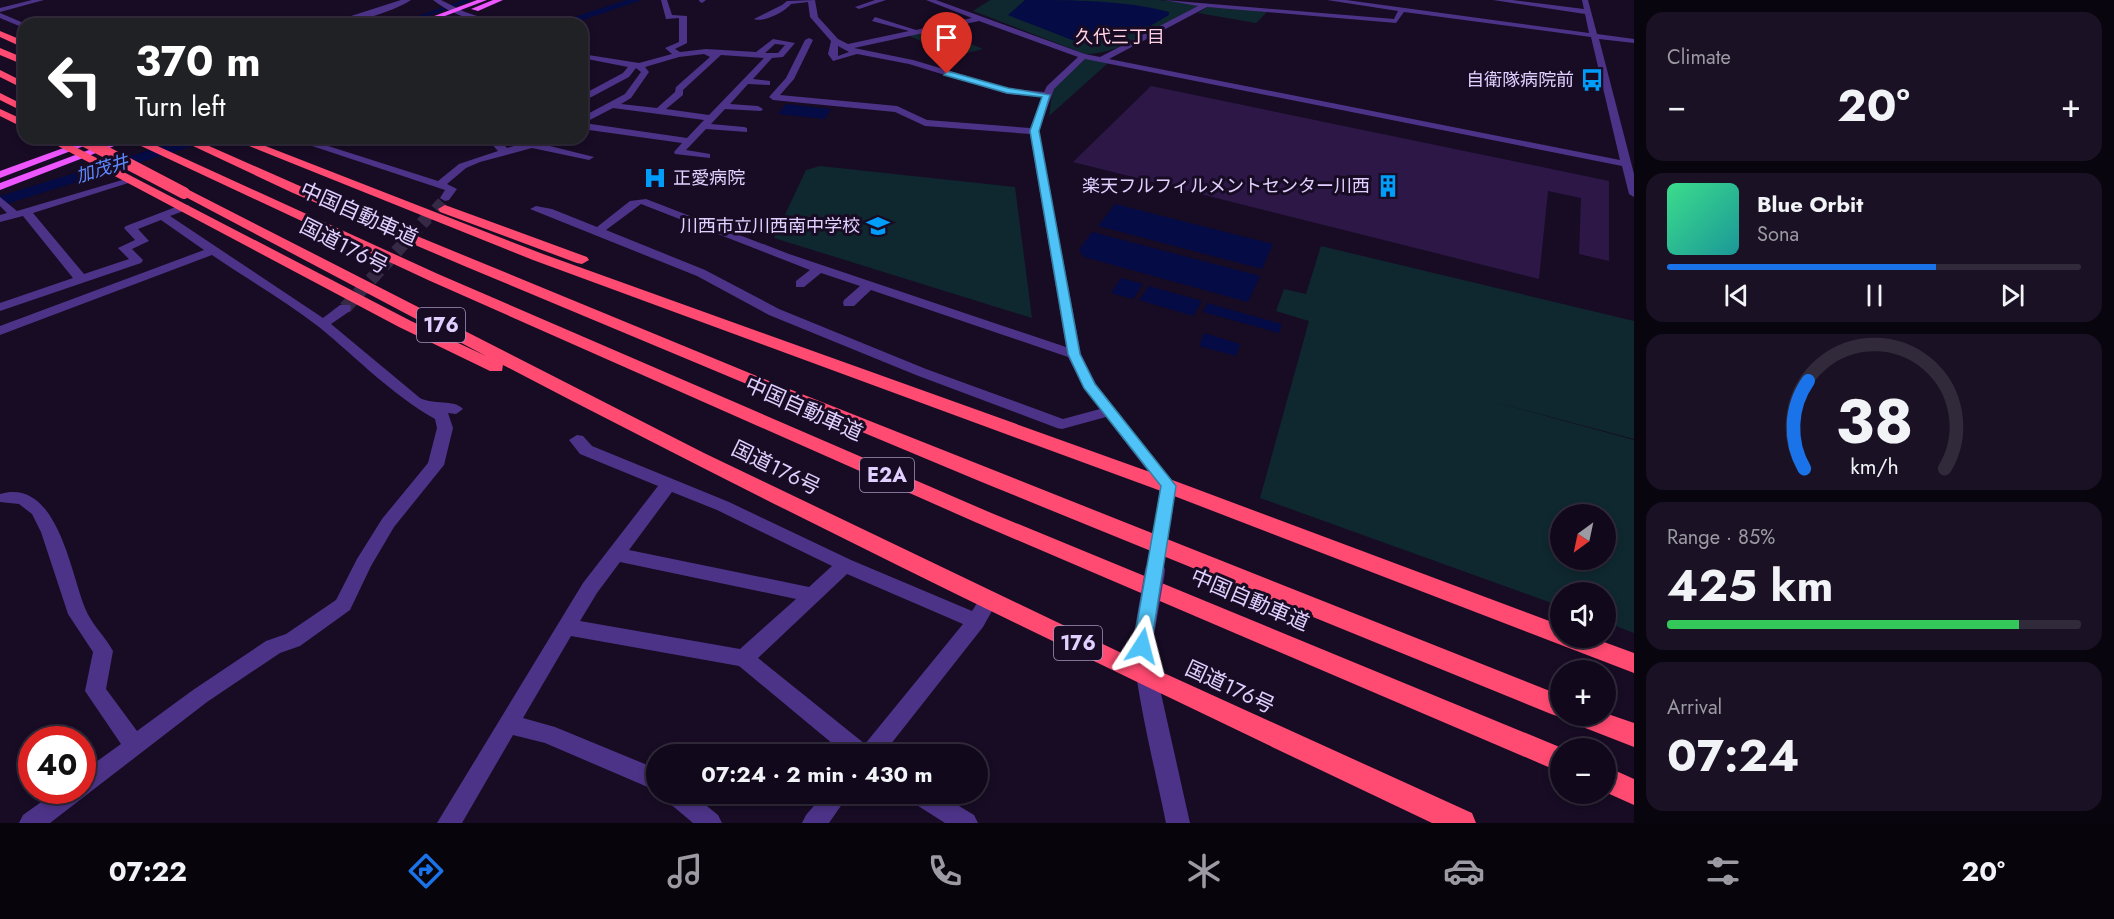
<!DOCTYPE html>
<html lang="en">
<head>
<meta charset="utf-8">
<style>
	body { margin:0; font-family:Jost,"Noto Sans JP",sans-serif; background:#1a1224; color:#f1f3f6; height:100vh; display:flex; flex-direction:column; font-size:22px; white-space:nowrap }
	* { box-sizing:border-box; margin:0 }
	p { font-size:20px; color:#9c9aa3 }
	.icon { flex:none; width:33px; height:33px; fill:none; stroke:currentColor; stroke-width:2; stroke-linecap:round; stroke-linejoin:round }
	.map { position:relative; flex:1; overflow:hidden }
	.drawer { display:flex; flex-direction:column; gap:12px; padding:12px; background:#09050f; width:480px }
	.drawer>* { flex:none }
	.guide { position:absolute; left:18px; top:18px; width:570px; height:126px; border-radius:18px; box-shadow:0 3px 9px #0003,0 0 0 2px #302a3a; background:#202124; color:#fff; overflow:hidden }
	.needle { width:39px; rotate:213deg }
	.fabs { position:absolute; left:1550px; top:504px; display:grid; gap:12px }
	.fabs a { display:grid; place-items:center; width:66px; height:66px; border-radius:50%; background:#11091b; box-shadow:0 3px 9px #0003,0 0 0 2px #302a3a; font-size:30px }
	.speed { position:absolute; left:18px; top:726px; display:flex; gap:12px; font-size:30px; font-weight:700; text-align:center }
	.speed>* { display:grid; place-content:center; width:78px; height:78px; border-radius:50%; background:#11091b; box-shadow:0 3px 9px #0003,0 0 0 2px #302a3a; line-height:1 }
	.speed .limit { border:9px solid #d22; background:#fff; color:#111 }
	.pin { position:absolute; display:grid; place-items:center; width:51px; height:51px; color:#fff; margin:-62px -26px; border-radius:50% 50% 50% 0; rotate:-45deg; box-shadow:0 0 6px #0007 }
	.pin .icon { rotate:45deg }
	.me { position:absolute; width:66px; margin:-33px; rotate:9deg; stroke-linejoin:round; filter:drop-shadow(0 0 4px #0008) }
	.turn { display:flex; align-items:center; gap:21px; height:126px; padding:0 18px; font-size:27px }
	.turn .icon { width:78px; height:78px; stroke-width:2.5 }
	.turn b { display:block; font-size:42px; line-height:51px }
	.big { font-size:45px; font-weight:700; line-height:1.1 }
	.drawer .widget { flex:1; display:flex; flex-direction:column; justify-content:center; gap:9px; min-width:0; padding:0 21px; border-radius:18px; background:#1a1224 }
	.drawer .dial { align-items:center; gap:0 }
	.dial svg { height:156px; overflow:visible; fill:none; stroke:#302a3a; stroke-width:7; stroke-linecap:round; text-anchor:middle }
	.dial text { fill:#f1f3f6; stroke:none }
	.song { display:flex; align-items:center; gap:18px }
	.cover { width:72px; height:72px; border-radius:9px; background:linear-gradient(135deg,hsl(150 70% 55%),hsl(180 70% 35%)) }
	.played { height:6px; border-radius:3px; background:linear-gradient(90deg,#1a73e8 65%,#302a3a 65%) }
	.keys { display:flex; justify-content:space-around; direction:ltr }
	.heat { display:flex; justify-content:space-between; align-items:center; font-size:33px; direction:ltr }
	.charge { height:9px; border-radius:4px; background:linear-gradient(90deg,#34c759 85%,#302a3a 0) }
	.trip { position:absolute; left:646px; top:744px; width:342px; height:60px; border-radius:30px; background:#11091b; box-shadow:0 3px 9px #0003,0 0 0 2px #302a3a; font-weight:700; line-height:60px; text-align:center }
	.tab-bar { display:flex; height:96px; justify-content:space-around; align-items:center; background:#07040b; color:#9c9aa3 }
	.tab-bar .icon { width:42px; height:42px }
	.tab-bar .selected { color:#1a73e8 }
	.tab-bar b { font-size:27px; color:#f1f3f6 }
	main { display:flex; flex:1; min-height:0 }
	.map>svg:first-child { display:block }
</style>
</head>
<body>
<main>
<div class="map">
<svg width="1634" height="823" viewBox="0 0 1634 823">
	<rect width="100%" height="100%" fill="#170c24"/>
	<path fill="#0f272f" fill-rule="evenodd" d="M990,0H1158L1193,3L1198,7C1163,22 1125,54 1085,54L973,11Z
		M1207,7L1270,9L1256,23L1198,13Z
		M935,28L983,49L955,56L905,34Z
		M1086,58L1108,63L1049,116L1053,88Z
		M820,166L1015,187L1032,318L774,238L806,170Z
		M1321,246L1634,321V439L1491,401L1634,440V633L1605,622V592H1560V606L1260,498L1309,321L1276,311L1284,289L1306,294ZM1605,514V560H1560V514Z"/>
	<path fill="#050b44" d="M1025,0C1071,0 1125,0 1169,12V15L1150,26L1122,30L1086,42L1072,40L1008,15Z
		M786,104L831,109L825,119L778,114Z
		M1115,204L1273,244L1262,269L1098,226Z
		M1092,232L1260,276L1248,302L1084,257L1079,250Z
		M1121,278L1143,284L1133,299L1111,293Z
		M1149,286L1202,301L1193,316L1139,300Z
		M1207,303L1282,324L1279,333L1203,312Z
		M1204,333L1240,344L1236,356L1199,346Z"/>
	<g fill="none" stroke-linecap="round" stroke-linejoin="round">
		<path stroke="#050b44" stroke-width="3" d="M400,24L468,0"/>
		<path fill="#050b44" fill-rule="evenodd" d="M626,0H642L571,24H553Z
			M189,138H211L209,141L0,206V196Z"/>
	</g>
	<path fill="#2d1747" d="M1151,86L1609,181V261L1579,254L1581,198L1548,191L1539,279L1073,162Z"/>
	<g fill="none" stroke-linecap="round" stroke-linejoin="round">
		<path stroke="#352945" stroke-width="10" stroke-dasharray="10 5" stroke-linecap="butt" d="M425,220L445,198"/>
		<path stroke="#352945" stroke-width="13" stroke-dasharray="13 6" stroke-linecap="butt" d="M345,308L427,218"/>
		<path fill="#4d3387" fill-rule="evenodd" d="M32,0H44L0,12V8Z
			M401,0H411C391,13 351,24 326,24Z
			M433,0H441L465,12L501,24C477,24 451,14 433,0Z
			M661,0H667L672,15L687,16V43L675,49L680,52L706,49L756,52L773,39L795,43L783,57L772,58L753,79L770,81V85L748,84L730,104L758,106L763,109L761,111L725,109L711,124L744,127L747,128V132L706,129L686,150L710,154V158L675,154L674,152L682,143L582,129V117L625,94L641,72L636,68L629,77L582,102V95L623,73L628,67L582,58V54L639,63L672,54L665,48L679,42V18L666,19ZM775,44L785,45L778,53H765ZM704,54L710,57L676,87L675,92L657,108L621,104L631,98L649,72L645,67L679,57ZM721,55L764,58L709,115L666,109L683,95V90ZM613,108L704,120L687,138L584,123Z
			M706,0L702,3L699,1V0Z
			M815,0L818,17L838,39L848,44L909,31L872,21L875,17L916,30L972,18L926,0H936L1085,54L1100,57L1198,6L1164,0L1394,19L1398,11L1327,0H1346L1589,33L1585,14L1493,0H1512L1584,9L1582,0H1588L1597,34L1634,39V43L1599,39L1634,174V197L1629,194L1622,166L1085,59L1054,89L1039,131L1081,354L1096,384L1176,486L1171,513H1159L1157,509L1160,487L1106,417L1062,429L1057,428L916,375L769,315L697,276L530,209L536,206L552,209L597,227L630,201L646,199L789,254L1066,347L1030,134L925,126L895,112L773,100L769,97L786,78L805,40L809,38L813,40L794,79L780,95L897,106L927,120L1030,128L1042,97L1007,94L909,64L857,54L833,61L828,54L831,41L810,17L808,2L791,4C785,12 763,23 754,19L782,5L787,1ZM1207,7L1396,23L1404,12L1591,37L1620,160L1109,59ZM979,21L1078,57L1047,86L1044,92L1008,88L913,60L854,48ZM838,46L849,52L838,56ZM641,204L810,270L796,281V287H804L821,273L860,286L844,300L843,303L844,306H854L871,290L1068,357L1082,385L1100,409L1063,419L926,369L779,309L705,270L606,230Z
			M875,0H886L859,9L855,7Z
			M0,13L26,24L24,28L0,18Z
			M288,138H303L438,181L459,164L498,151L488,140L490,138H501L499,140L507,148L541,138H554L542,144L594,157L589,160L532,148L480,162L466,168L447,184L457,189L449,200L445,201L440,198L445,190Z
			M129,178L138,180L33,213L84,274L129,259L118,248L135,240L124,228L126,226L181,205H189V209L170,216L323,318L340,305H350L351,308L350,311L331,324L420,398C433,405 454,399 463,409L456,414L448,413L453,428L444,465L394,527L371,566L350,610L300,646L280,653L207,702L50,823H19L23,815L58,790H82V772L121,744L85,691L93,652L68,614L41,532L32,514L19,504L0,502V494C57,477 70,571 85,608C91,624 105,636 113,651L106,689L137,731L193,690L266,641L286,634L336,600L357,559L382,519L428,463L437,428L435,419C391,394 358,359 319,327C286,301 247,279 212,255L0,335V326L204,250L161,220L138,229L149,241L132,249L143,260L141,263L0,311V303L73,278L23,216L0,222V215L7,213L0,206V197L17,211Z
			M577,435L583,436L592,446L729,502L851,560L972,611C979,601 982,590 996,595L998,600L983,627L883,754H845L739,666L571,636L523,718L555,727L657,769V791L545,743L513,735L462,823H437L583,583L658,486L580,454L569,440ZM672,492L717,510L832,566L809,587L629,550ZM620,562L796,599L740,649L580,621L597,593ZM847,574L963,624L865,744L758,658Z
			M1142,638L1149,640L1190,823H1166C1161,795 1127,657 1135,640Z
			M665,794H692L718,815L722,823H693L668,802Z
			M824,794H849L829,823H802L806,815Z
			M909,794H939L974,815L978,823H945L912,802Z"/>
		<path fill="#ed56ff" fill-rule="evenodd" d="M477,0H487L424,24H413Z
			M493,0H503L478,11L471,9Z
			M91,138H105L0,178V171Z
			M121,138H135L0,190V183Z"/>
		<path fill="#ff4a71" fill-rule="evenodd" d="M0,31L24,41V48L0,37Z
			M0,48L24,58V65L0,55Z
			M0,70L24,82V89L0,77Z
			M0,93L24,105V112L0,100Z
			M0,109L24,120V128L0,116Z
			M43,138H58L411,321L486,356L178,193L179,190H189L704,453L1155,669L1472,813L1476,823H1432C1120,675 809,525 503,365L502,371H490L399,327Z
			M124,138H140L438,274L989,512L1562,748H1560V772L975,522L428,280Z
			M176,138H191L361,213L769,381L1560,695V716H1564L1560,717L1551,714L984,483L469,268L293,193Z
			M229,138H245L543,254L1175,481L1560,625V638H1593L1634,653V673L1161,491L533,260Z
			M445,205L587,257L589,260L582,264L577,263L440,212L438,209Z
			M1605,713L1634,723V747L1575,724L1571,716H1605Z
			M1605,766L1634,779V805L1605,792Z"/>
		<path stroke="#4d3387" stroke-width="16" d="M1154,573L1165,509"/>
		<path stroke="#4d3387" stroke-width="20" d="M1142,646L1155,571"/>
		<path stroke="#ff4a71" stroke-width="12" d="M79,138L184,193"/>
	</g>
	<path fill="#4fc3f7" stroke="#337fa1" stroke-width="1.5" d="M947,71L1008,88L1050,95L1039,131L1080,354L1095,384L1176,486L1151,646L1148,652L1142,654L1136,652L1133,646L1161,486L1084,388L1068,354L1030,131L1042,97L1007,93L944,75Z"/>
	<defs>
		<g id="bus-bare" transform="scale(1.8)"><path d="M-5-6H5V4H4V6H2V4H-2V6H-4V4H-5ZM-3.5-4V0h7V-4ZM-3.5 1.2v1.5H-2V1.2ZM2 1.2v1.5H3.5V1.2Z" fill="#009efa" stroke="#170c24" stroke-width="2.5" paint-order="stroke"/></g>
		<g id="hospital-bare" transform="scale(1.8)"><path d="M-5-5h3v3.5h4V-5h3V5h-3V1.5h-4V5h-3Z" fill="#009efa" stroke="#170c24" stroke-width="2.5" paint-order="stroke"/></g>
		<g id="building-bare" transform="scale(1.8)"><path d="M-4-6H4V6H1V3H-1V6H-4ZM-2.5-4.3h1.7v1.8h-1.7ZM.8-4.3h1.7v1.8H.8ZM-2.5-1h1.7V.8h-1.7ZM.8-1h1.7V.8H.8Z" fill="#009efa" stroke="#170c24" stroke-width="2.5" paint-order="stroke"/></g>
		<g id="school-bare" transform="scale(1.8)"><path d="M0-5L7-2L0 1L-7-2ZM-4 1L0 2.5L4 1V4Q0 6-4 4Z" fill="#009efa" stroke="#170c24" stroke-width="2.5" paint-order="stroke"/></g>
	</defs>
	<g fill-rule="evenodd">
		<use href="#bus-bare" x="1592" y="80"/>
		<use href="#hospital-bare" x="655" y="178"/>
		<use href="#building-bare" x="1388" y="186"/>
		<use href="#school-bare" x="878" y="226"/>
	</g>
	<g text-anchor="middle" dominant-baseline="central" stroke-width="6" stroke-linejoin="round" paint-order="stroke">
		<g font-size="18" fill="#ffd1e2" stroke="#170c24">
			<text x="1120" y="37">久代三丁目</text>
		</g>
		<g font-size="18" fill="#e1cfff" stroke="#170c24" text-anchor="end">
			<text x="1574" y="80">自衛隊病院前</text>
			<text x="673" y="178" text-anchor="start">正愛病院</text>
			<text x="1370" y="186">楽天フルフィルメントセンター川西</text>
			<text x="860" y="226">川西市立川西南中学校</text>
		</g>
		<g font-size="18" font-style="italic" fill="#5d89ff" stroke="#170c24">
			<text transform="translate(102 169) rotate(-17)">加茂井</text>
		</g>
		<g fill="#170c24" stroke="#a494bd" stroke-width="1.5">
			<rect x="417" y="308" width="48" height="34" rx="4.5"/>
			<rect x="860" y="458" width="54" height="34" rx="4.5"/>
			<rect x="1054" y="626" width="48" height="34" rx="4.5"/>
		</g>
		<g font-size="20" font-weight="bold" fill="#e1cfff">
			<text x="441" y="325">176</text>
			<text x="887" y="475">E2A</text>
			<text x="1078" y="643">176</text>
		</g>
		<g font-size="21" fill="#e1cfff" stroke="#170c24">
			<text transform="translate(359 214) rotate(24)">中国自動車道</text>
			<text transform="translate(344 246) rotate(27)">国道176号</text>
			<text transform="translate(804 409) rotate(24)">中国自動車道</text>
			<text transform="translate(776 468) rotate(26)">国道176号</text>
			<text transform="translate(1250 600) rotate(23)">中国自動車道</text>
			<text transform="translate(1230 687) rotate(25)">国道176号</text>
		</g>
	</g>
</svg>
<div class="fabs">
<a><svg class="needle" viewBox="-14 -14 28 28"><path d="M0-13l5 13h-10z" fill="#e53935"/><path d="M0 13l5-13h-10z" fill="#9c9aa3"/></svg></a>
<a><svg class="icon" aria-label="sound" viewBox="0 0 24 24"><path d="M4 9h4l5-4v14l-5-4H4zM17 9q2 3 0 6"/></svg></a>
<a>+</a>
<a>−</a>
</div>
<div class="speed"><div class="limit">40</div></div>
<div class="pin" style="left:947px;top:74px;background:#d93025"><svg class="icon" aria-label="arrive" viewBox="0 0 24 24"><path d="M6 21V4h12l-3 4 3 4H6"/></svg></div>
<svg class="me" style="left:1142px;top:646px" viewBox="-20 -20 40 40"><path d="M0-17L14 15 0 8-14 15z" fill="#4fc3f7" stroke="#fff" stroke-width="4"/></svg>
<div class="trip">07:24 · 2 min · 430 m</div>
<div class="guide">
<div class="turn"><svg class="icon" aria-label="left" viewBox="0 0 24 24"><path d="M17 20v-9H6M10 6l-5 5 5 5"/></svg><div><b>370 m</b>Turn left</div></div>
</div>
</div>
<section class="drawer">
<div class="widget"><p>Climate</p>
<div class="heat"><a>−</a><b class="big">20°</b><a>+</a></div>
</div>
<div class="widget">
<div class="song"><i class="cover"></i><div><b>Blue Orbit</b><p>Sona</p></div></div>
<div class="played"></div>
<div class="keys"><svg class="icon" aria-label="previous" viewBox="0 0 24 24"><path d="M18 5L8 12l10 7zM5 5v14"/></svg><svg class="icon" aria-label="pause" viewBox="0 0 24 24"><path d="M8 5v14M16 5v14"/></svg><svg class="icon" aria-label="next" viewBox="0 0 24 24"><path d="M6 5l10 7-10 7zM19 5v14"/></svg></div>
</div>
<div class="widget dial"><svg viewBox="0 0 100 80">
<path d="M14 69A42 42 0 1 1 86 69"/>
<path d="M14 69A42 42 0 0 1 16 24" stroke="#1a73e8"/>
<text x="50" y="56" font-size="32" font-weight="700">38</text>
<text x="50" y="72" font-size="11">km/h</text>
</svg></div>
<div class="widget"><p>Range · 85%</p><b class="big">425 km</b><div class="charge"></div></div>
<div class="widget"><p>Arrival</p><b class="big">07:24</b></div>
</section>
</main>
<nav class="tab-bar">
<b>07:22</b>
<svg class="icon selected" aria-label="directions" viewBox="0 0 24 24"><path d="M12 3l9 9-9 9-9-9zM9 14v-3h6M13 9l2 2-2 2"/></svg>
<svg class="icon" aria-label="music" viewBox="0 0 24 24"><path d="M9 18V5l10-2v13"/><circle cx="6" cy="18" r="3"/><circle cx="16" cy="16" r="3"/></svg>
<svg class="icon" aria-label="phone" viewBox="0 0 24 24"><path d="M5 4h4l2 5-3 2q2 4 5 5l2-3 5 2v4C11 20 4 13 5 4z"/></svg>
<svg class="icon" aria-label="climate" viewBox="0 0 24 24"><path d="M12 3v18M4 7l16 10M4 17L20 7"/></svg>
<svg class="icon" aria-label="car" viewBox="0 0 24 24"><path d="M5 17H2v-5l4-1 3-4h7l3 4 3 1v5h-3M9 17h6M6 11h13"/><circle cx="7" cy="17" r="2"/><circle cx="17" cy="17" r="2"/></svg>
<svg class="icon" aria-label="filters" viewBox="0 0 24 24"><path d="M4 7h16M4 17h16"/><circle cx="9" cy="7" r="2"/><circle cx="15" cy="17" r="2"/></svg>
<b>20°</b>
</nav>
</body>
</html>
